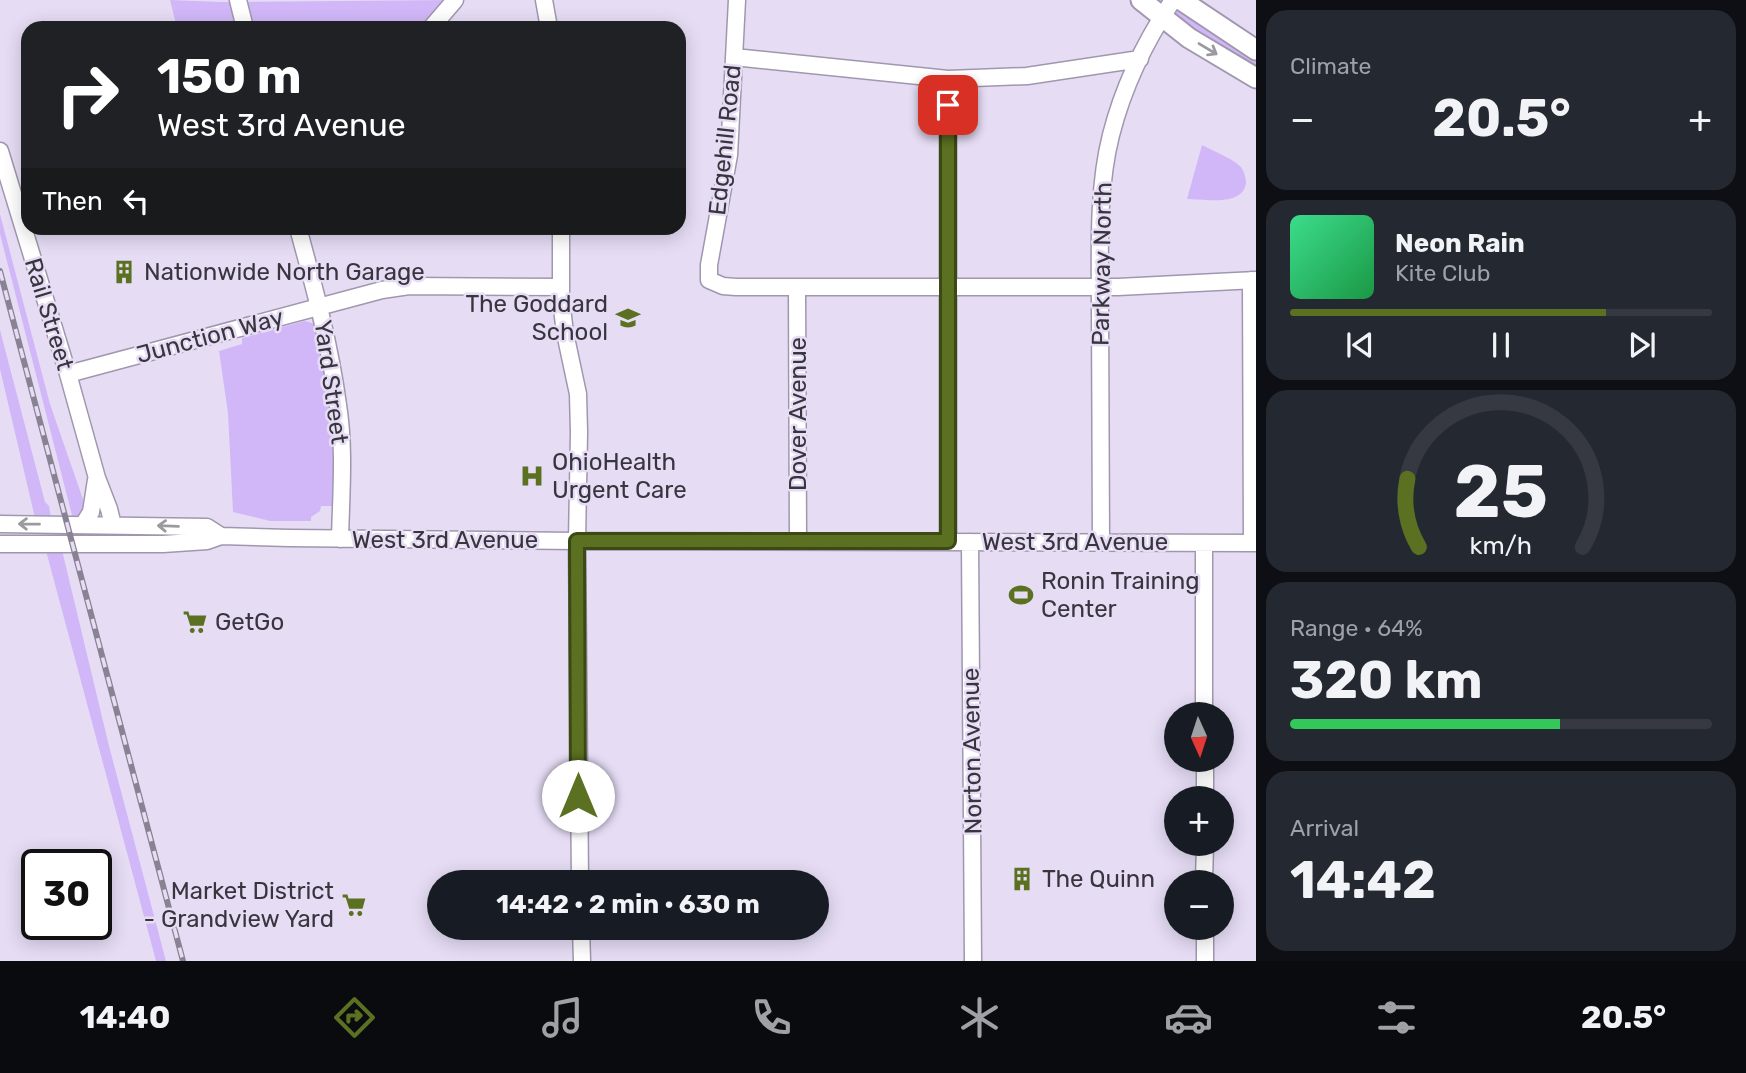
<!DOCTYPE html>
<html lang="en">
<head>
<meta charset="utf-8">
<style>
	body { margin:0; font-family:Rubik,sans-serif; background:#242831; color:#f1f3f6; height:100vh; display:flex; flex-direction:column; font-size:26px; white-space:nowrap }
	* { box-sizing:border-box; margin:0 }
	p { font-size:23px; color:#9ea1a6 }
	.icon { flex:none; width:38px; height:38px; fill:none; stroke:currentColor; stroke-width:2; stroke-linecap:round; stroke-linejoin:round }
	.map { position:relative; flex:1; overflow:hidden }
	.side { display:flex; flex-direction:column; gap:10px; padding:10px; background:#0d0f14; width:490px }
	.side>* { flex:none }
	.banner { position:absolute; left:21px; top:21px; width:665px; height:214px; border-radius:21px; box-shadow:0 4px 18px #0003; background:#202124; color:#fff; overflow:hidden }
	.needle { width:46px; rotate:177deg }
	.fabs { position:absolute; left:1164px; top:702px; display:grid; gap:14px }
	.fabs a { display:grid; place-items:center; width:70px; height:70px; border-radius:50%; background:#171b24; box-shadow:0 4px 18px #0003; font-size:35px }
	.speed { position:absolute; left:21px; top:849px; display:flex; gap:14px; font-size:35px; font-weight:700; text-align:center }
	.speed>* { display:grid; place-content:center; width:91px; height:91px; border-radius:50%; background:#171b24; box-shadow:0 4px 18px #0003; line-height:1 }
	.speed .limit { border:4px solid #111; border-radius:10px; background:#fff; color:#111 }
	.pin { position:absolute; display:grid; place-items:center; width:60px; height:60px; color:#fff; margin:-30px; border-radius:14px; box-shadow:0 4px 10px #0006 }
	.me { position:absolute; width:77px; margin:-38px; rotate:0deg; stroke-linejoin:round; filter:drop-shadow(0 0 5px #0008) }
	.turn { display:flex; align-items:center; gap:24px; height:147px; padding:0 21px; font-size:32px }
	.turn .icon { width:91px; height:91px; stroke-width:2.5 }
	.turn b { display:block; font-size:49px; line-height:60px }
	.then { display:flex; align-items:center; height:66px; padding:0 21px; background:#0003; gap:14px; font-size:26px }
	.big { font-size:52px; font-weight:700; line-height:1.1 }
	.side .card { flex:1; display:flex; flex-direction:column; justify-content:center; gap:10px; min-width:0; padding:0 24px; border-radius:21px; background:#242831 }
	.side .dial { align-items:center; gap:0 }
	.dial svg { height:182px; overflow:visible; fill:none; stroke:#363941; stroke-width:7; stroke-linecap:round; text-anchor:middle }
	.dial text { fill:#f1f3f6; stroke:none }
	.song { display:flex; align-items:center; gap:21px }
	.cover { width:84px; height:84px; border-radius:10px; background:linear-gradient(135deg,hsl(150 70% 55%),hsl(140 70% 35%)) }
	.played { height:7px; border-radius:4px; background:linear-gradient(90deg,#5b7020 75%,#363941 75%) }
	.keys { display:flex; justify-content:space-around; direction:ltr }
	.heat { display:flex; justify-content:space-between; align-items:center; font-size:38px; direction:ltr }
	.charge { height:10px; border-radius:5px; background:linear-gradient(90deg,#34c759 64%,#363941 0) }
	.trip { position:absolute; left:427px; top:870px; width:402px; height:70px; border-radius:35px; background:#171b24; box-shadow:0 4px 18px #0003; font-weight:700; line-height:70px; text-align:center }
	.tabs { display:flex; height:112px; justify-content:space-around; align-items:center; background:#090b0e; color:#9ea1a6 }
	.tabs .icon { width:49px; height:49px }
	.tabs .on { color:#5b7020 }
	.tabs b { font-size:32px; color:#f1f3f6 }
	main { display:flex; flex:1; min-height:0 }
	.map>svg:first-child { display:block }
</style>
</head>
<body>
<main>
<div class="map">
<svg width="1256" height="961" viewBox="0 0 1256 961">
	<rect width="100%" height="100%" fill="#e6ddf5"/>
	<path fill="#d1b7f8" d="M170,0L221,2L455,0L431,28H177Z
		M1141,0H1181L1256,50V78Z
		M1202,145C1213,151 1232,158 1241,167C1244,171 1246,178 1246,183C1243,207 1204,199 1187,199Z
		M0,214L50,404L86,508L74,523L0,234Z
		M305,321L315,324L317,330L332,417L334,506H321L320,511L311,517V521H270L233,512L228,413L219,351L242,344V338Z
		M0,330L45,502L49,506L51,518H35L0,369Z
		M61,546L109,746L166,961H156L45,547Z"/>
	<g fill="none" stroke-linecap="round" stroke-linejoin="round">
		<g stroke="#a097ae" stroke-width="19">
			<path id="minor" d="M238,0L245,28
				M544,0L549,28
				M737,0L729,155L709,265V280L723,286L736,287H1118L1256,280
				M431,28L455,0
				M734,57L948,79L1027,76L1140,59
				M948,79V542
				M0,151L68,374L97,478L109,509L113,525
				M298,228C314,286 330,345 338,405C345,449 341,495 340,539
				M561,228V300L565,333L578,394L579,432L577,541L580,882
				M1251,280L1252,543
				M797,287L798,541
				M68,374L382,290L409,286L561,287
				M0,524L207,527L221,536
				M83,525L91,512L96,480
				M970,542L973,961
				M1101,542C1101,464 1100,387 1100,309C1100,252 1097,190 1111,135C1123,88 1146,40 1173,0
				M1204,543V714
				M0,544H163L207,541L221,536L289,538L577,541L1256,543
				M1205,760V798
				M1204,882L1205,844
				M581,928L582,961
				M1205,928V961"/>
		</g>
		<g stroke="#a097ae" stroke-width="23">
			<path id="major" d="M1141,0L1189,38L1256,78
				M1181,0L1256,50"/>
		</g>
		<use href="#minor" stroke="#fff" stroke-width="16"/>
		<use href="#major" stroke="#fff" stroke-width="19"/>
		<g stroke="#898293" stroke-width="6">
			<path id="rail" d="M0,271L183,961"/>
		</g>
		<use href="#rail" stroke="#e6ddf5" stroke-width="3.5" stroke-dasharray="10" stroke-linecap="butt"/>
	</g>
	<defs><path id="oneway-shaft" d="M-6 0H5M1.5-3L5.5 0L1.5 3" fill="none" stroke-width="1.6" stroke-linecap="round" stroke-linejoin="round" transform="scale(1.75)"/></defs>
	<g stroke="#9c9a9f">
		<use href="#oneway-shaft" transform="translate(1208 49) rotate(31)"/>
		<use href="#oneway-shaft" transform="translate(29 524) rotate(-179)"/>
		<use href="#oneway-shaft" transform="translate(168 526) rotate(-178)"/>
	</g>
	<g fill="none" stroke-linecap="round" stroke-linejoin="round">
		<g stroke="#3b4915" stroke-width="18">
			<path id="route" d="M578,796L577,541H948V105"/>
		</g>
		<use href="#route" stroke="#5b7020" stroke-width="12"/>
	</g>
	<defs>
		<g id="building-bare" transform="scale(1.89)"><path d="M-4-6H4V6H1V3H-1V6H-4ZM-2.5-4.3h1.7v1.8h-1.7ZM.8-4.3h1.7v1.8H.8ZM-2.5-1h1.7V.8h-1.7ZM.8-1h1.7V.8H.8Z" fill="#5b7020" stroke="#e6ddf5" stroke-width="2.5" paint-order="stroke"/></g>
		<g id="school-bare" transform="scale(1.89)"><path d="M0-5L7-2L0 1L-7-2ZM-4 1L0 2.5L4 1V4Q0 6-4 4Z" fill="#5b7020" stroke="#e6ddf5" stroke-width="2.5" paint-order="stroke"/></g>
		<g id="hospital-bare" transform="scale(1.89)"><path d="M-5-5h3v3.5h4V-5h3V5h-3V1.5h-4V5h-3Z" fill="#5b7020" stroke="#e6ddf5" stroke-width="2.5" paint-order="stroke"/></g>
		<g id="stadium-bare" transform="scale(1.89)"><path d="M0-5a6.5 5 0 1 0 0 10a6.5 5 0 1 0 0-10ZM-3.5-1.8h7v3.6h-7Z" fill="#5b7020" stroke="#e6ddf5" stroke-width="2.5" paint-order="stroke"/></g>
		<g id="supermarket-bare" transform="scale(1.89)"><path d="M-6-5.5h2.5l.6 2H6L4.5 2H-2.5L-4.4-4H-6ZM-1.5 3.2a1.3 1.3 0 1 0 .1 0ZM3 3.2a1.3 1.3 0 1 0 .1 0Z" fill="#5b7020" stroke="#e6ddf5" stroke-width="2.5" paint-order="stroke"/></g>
	</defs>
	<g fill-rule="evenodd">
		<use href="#building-bare" x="124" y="272"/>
		<use href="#school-bare" x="628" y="318"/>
		<use href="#hospital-bare" x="532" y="476"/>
		<use href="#stadium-bare" x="1021" y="595"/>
		<use href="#supermarket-bare" x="195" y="622"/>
		<use href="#building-bare" x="1022" y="879"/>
		<use href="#supermarket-bare" x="354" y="905"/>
	</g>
	<g text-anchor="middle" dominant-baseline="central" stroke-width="5" stroke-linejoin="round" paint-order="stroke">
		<g font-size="24" fill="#39353f" stroke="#e6ddf5">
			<text transform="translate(725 140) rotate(-84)">Edgehill Road</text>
			<text transform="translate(1102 264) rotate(-89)">Parkway North</text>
			<text transform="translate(49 314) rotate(73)">Rail Street</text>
			<text transform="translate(210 336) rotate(-15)">Junction Way</text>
			<text transform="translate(331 382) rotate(82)">Yard Street</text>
			<text transform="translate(798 414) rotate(-90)">Dover Avenue</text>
			<text x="445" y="540">West 3rd Avenue</text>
			<text x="1075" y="542">West 3rd Avenue</text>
			<text transform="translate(972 751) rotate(-91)">Norton Avenue</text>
		</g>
		<g font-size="24" fill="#39353f" stroke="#e6ddf5" text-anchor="start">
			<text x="144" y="272">Nationwide North Garage</text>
			<text x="608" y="304" text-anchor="end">The Goddard<tspan x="608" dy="28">School</tspan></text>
			<text x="552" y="462">OhioHealth<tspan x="552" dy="28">Urgent Care</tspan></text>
			<text x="1041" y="581">Ronin Training<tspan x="1041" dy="28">Center</tspan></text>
			<text x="215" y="622">GetGo</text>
			<text x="1042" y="879">The Quinn</text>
			<text x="334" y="891" text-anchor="end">Market District<tspan x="334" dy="28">- Grandview Yard</tspan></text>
		</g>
	</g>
</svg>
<div class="fabs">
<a><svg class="needle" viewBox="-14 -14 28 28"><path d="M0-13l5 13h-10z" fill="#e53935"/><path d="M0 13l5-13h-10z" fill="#9ea1a6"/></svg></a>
<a>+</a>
<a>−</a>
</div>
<div class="speed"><div class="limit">30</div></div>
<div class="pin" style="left:948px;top:105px;background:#d93025"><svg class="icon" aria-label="arrive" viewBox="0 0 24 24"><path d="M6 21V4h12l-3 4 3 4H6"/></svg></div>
<svg class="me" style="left:578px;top:796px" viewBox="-20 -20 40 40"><circle r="19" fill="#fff"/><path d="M0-13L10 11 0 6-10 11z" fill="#5b7020"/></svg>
<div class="trip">14:42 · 2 min · 630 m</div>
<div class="banner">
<div class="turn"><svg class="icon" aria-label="right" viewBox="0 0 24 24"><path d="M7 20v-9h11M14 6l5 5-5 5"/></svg><div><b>150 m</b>West 3rd Avenue</div></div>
<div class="then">Then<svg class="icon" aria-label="left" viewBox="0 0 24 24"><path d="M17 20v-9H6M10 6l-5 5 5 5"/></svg></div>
</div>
</div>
<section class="side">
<div class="card"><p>Climate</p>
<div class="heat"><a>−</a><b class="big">20.5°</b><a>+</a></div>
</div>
<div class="card">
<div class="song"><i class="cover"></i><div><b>Neon Rain</b><p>Kite Club</p></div></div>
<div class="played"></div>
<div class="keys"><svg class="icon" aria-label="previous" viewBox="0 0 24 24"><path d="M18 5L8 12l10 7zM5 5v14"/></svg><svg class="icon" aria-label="pause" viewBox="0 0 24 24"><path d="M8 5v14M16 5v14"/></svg><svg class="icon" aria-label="next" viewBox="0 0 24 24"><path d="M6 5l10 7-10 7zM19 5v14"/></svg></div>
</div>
<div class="card dial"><svg viewBox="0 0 100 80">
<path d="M14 69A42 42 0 1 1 86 69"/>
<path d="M14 69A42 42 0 0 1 9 39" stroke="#5b7020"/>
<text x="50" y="56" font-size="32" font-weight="700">25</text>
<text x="50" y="72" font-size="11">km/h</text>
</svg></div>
<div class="card"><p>Range · 64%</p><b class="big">320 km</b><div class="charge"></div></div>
<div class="card"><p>Arrival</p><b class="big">14:42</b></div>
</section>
</main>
<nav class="tabs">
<b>14:40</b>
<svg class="icon on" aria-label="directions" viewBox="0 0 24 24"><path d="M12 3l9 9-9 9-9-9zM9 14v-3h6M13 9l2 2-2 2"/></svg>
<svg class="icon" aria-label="music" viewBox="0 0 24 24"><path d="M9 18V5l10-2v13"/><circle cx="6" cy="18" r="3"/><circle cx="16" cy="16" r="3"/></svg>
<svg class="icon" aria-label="phone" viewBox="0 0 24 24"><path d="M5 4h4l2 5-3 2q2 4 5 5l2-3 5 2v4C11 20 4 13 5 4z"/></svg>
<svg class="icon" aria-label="climate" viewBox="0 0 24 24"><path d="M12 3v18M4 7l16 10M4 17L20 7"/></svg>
<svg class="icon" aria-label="car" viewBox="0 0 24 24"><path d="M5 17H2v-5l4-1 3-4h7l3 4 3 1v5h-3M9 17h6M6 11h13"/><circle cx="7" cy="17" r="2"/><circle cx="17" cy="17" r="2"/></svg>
<svg class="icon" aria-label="filters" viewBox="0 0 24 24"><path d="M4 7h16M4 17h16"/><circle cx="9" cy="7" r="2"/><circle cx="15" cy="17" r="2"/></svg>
<b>20.5°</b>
</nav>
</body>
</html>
